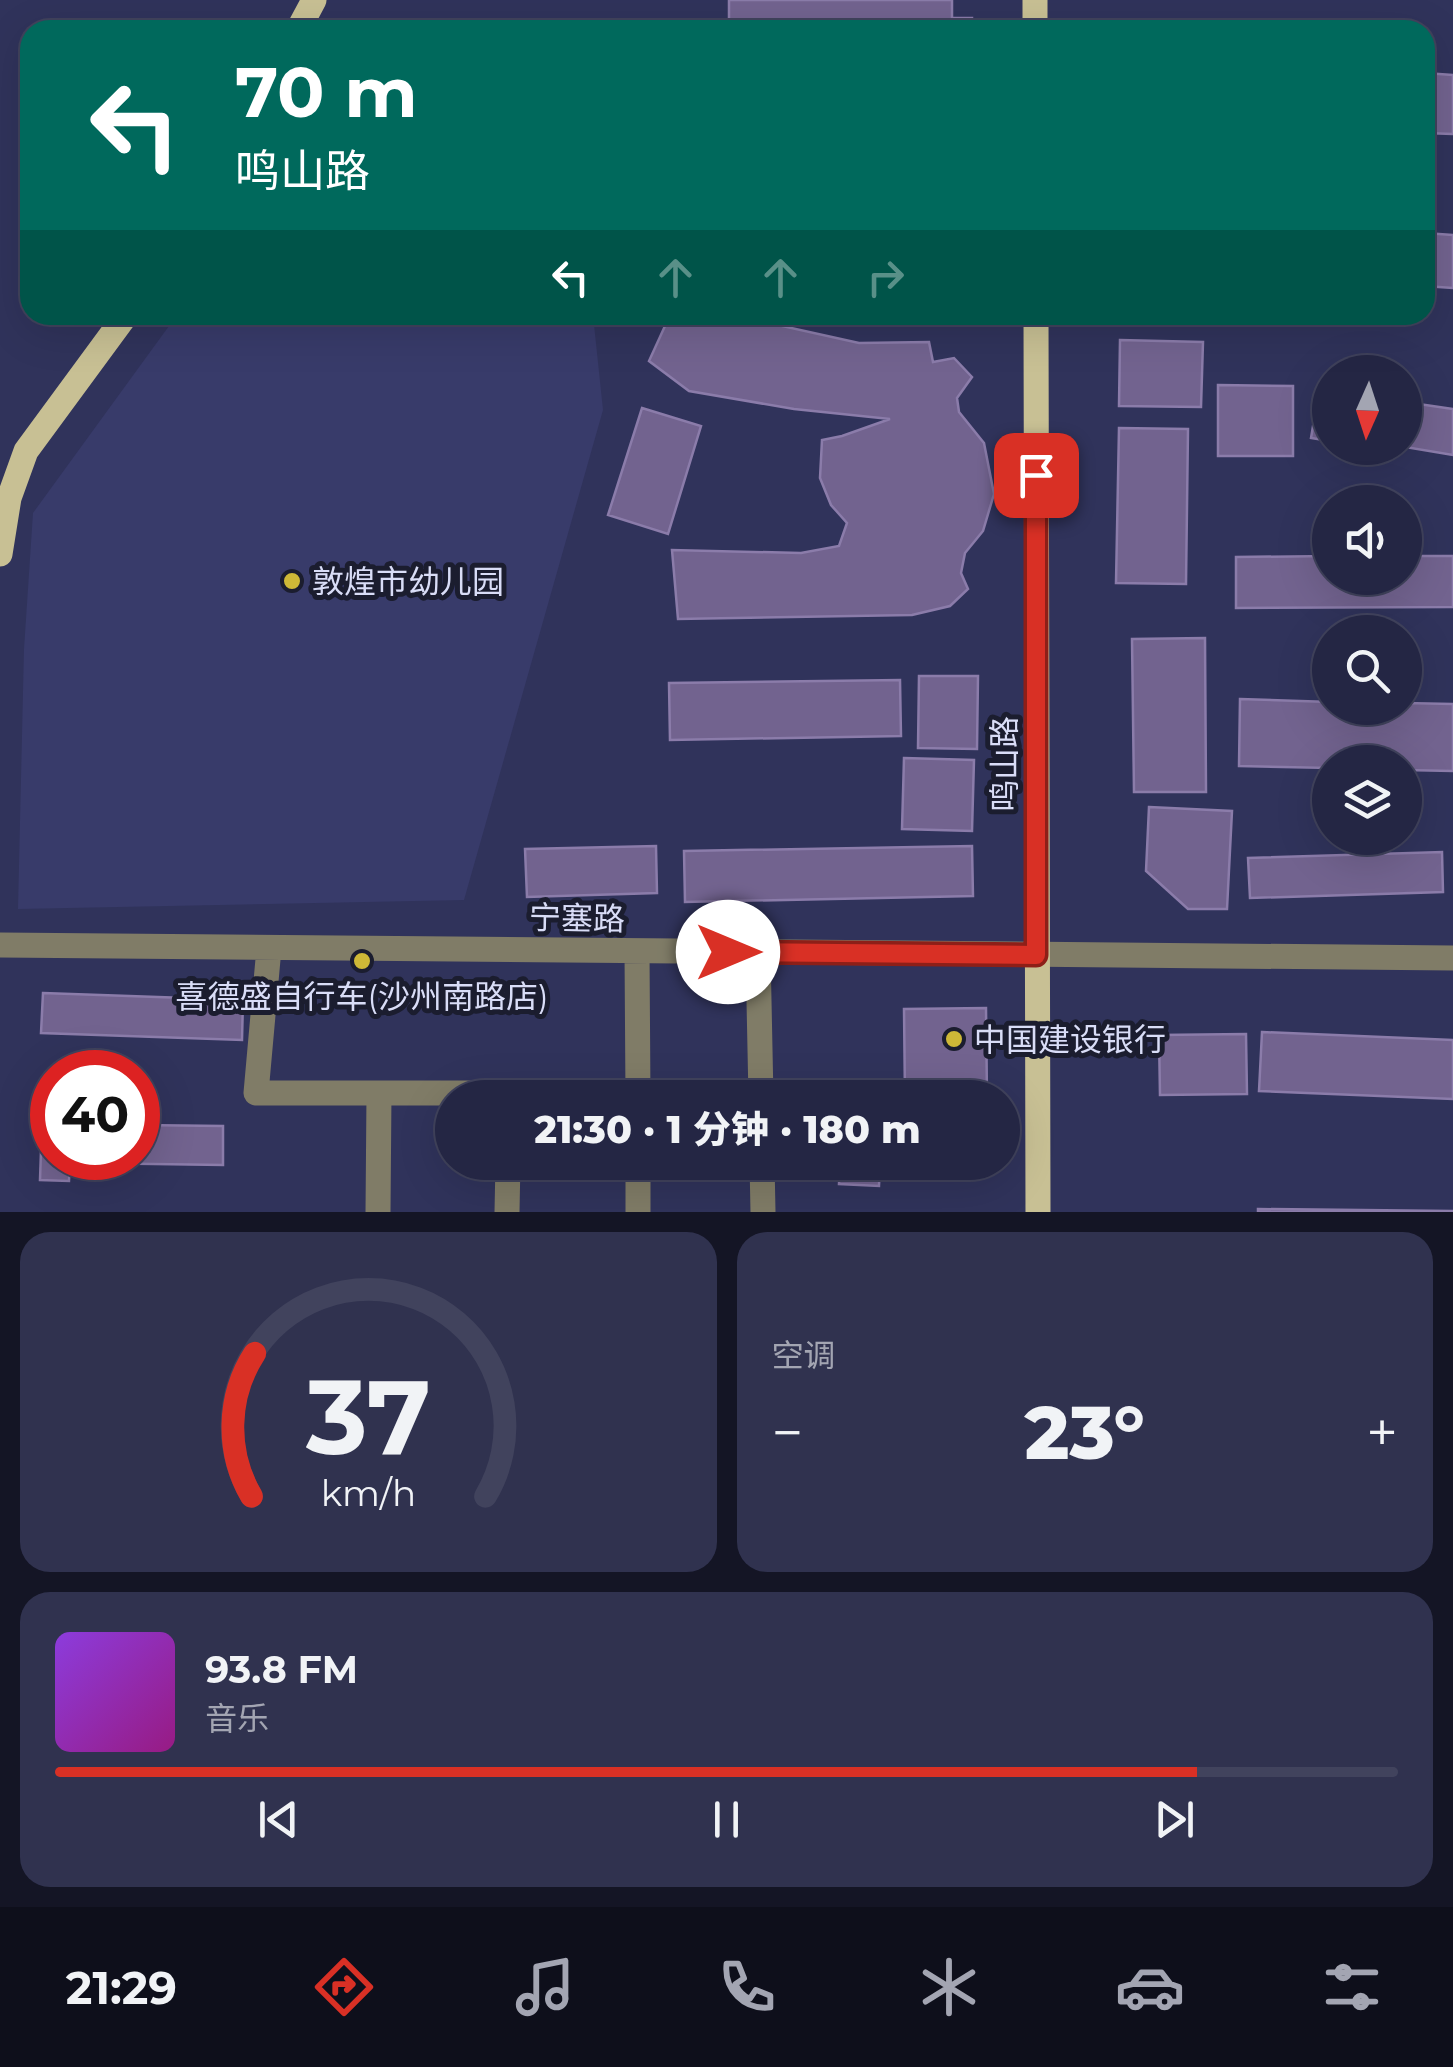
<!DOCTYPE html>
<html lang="zh">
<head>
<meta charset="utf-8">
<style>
	body { margin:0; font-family:Montserrat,"Noto Sans SC",sans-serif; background:#30324f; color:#f1f3f6; height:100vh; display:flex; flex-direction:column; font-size:38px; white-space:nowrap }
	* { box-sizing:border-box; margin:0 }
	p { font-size:32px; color:#a3a5b2 }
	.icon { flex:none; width:55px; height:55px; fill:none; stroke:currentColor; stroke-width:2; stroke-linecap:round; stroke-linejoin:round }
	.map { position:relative; height:1212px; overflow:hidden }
	.side { display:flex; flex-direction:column; gap:20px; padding:20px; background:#141525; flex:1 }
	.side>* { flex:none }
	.banner { position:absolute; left:20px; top:20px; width:1415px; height:305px; border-radius:30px; box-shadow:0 10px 40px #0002,0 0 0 2px #41435d; background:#00695c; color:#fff; overflow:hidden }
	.needle { width:65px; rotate:183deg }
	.fabs { position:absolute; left:1312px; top:355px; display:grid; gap:20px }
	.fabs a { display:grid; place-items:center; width:110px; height:110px; border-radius:50%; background:#242644; box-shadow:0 10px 40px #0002,0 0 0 2px #41435d; font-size:50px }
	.speed { position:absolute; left:30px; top:1050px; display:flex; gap:20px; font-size:50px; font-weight:700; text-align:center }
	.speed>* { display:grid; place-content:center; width:130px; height:130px; border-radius:50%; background:#242644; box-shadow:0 10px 40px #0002,0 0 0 2px #41435d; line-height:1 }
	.speed .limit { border:15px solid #d22; background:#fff; color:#111 }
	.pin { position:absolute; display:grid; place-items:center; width:85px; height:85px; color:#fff; margin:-42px; border-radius:20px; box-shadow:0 5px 15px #0006 }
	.me { position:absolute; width:110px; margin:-55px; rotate:90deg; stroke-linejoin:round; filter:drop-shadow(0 0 8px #0008) }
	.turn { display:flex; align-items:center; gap:35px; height:210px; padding:0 50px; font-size:45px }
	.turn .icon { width:130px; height:130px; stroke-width:2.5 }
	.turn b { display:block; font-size:70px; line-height:85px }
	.lanes { display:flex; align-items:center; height:95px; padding:0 50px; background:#0003; justify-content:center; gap:50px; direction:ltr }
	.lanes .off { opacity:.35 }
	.big { font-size:75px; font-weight:800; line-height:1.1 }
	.side .widget { flex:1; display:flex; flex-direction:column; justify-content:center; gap:15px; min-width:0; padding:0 35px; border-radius:30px; background:#30324f }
	.side .dial { align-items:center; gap:0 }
	.dial svg { height:260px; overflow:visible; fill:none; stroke:#41435d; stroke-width:7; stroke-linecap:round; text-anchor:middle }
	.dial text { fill:#f1f3f6; stroke:none }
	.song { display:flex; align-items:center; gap:30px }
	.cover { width:120px; height:120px; border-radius:15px; background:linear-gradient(135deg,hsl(270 70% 55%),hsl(310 70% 35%)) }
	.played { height:10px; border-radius:5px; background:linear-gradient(90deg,#d93025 85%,#41435d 85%) }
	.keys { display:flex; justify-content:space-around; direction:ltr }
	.heat { display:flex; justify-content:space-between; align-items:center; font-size:55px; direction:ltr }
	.side .tiles { flex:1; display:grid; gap:20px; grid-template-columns:1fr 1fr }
	.widget:last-child { grid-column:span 2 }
	.trip { position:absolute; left:435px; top:1080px; width:585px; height:100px; border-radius:50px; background:#242644; box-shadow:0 10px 40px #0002,0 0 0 2px #41435d; font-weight:800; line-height:100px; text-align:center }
	.tabs { display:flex; height:160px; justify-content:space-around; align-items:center; background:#0e0f1b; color:#a3a5b2 }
	.tabs .icon { width:70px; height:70px }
	.tabs .selected { color:#d93025 }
	.tabs b { font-size:45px; color:#f1f3f6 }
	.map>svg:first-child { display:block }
</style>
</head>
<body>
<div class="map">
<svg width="1453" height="1212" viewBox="0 0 1453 1212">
	<rect width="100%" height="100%" fill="#30335b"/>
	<path fill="#383b6a" d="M177,315H593L603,410L464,900L18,909L24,649L33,513Z"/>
	<path fill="#72638f" stroke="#8b7caa" stroke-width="2.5" d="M729,0H952V18H972V30H937V26L729,28Z
		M1425,73L1453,75V134L1425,133Z
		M1425,233L1453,235V288L1425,286Z
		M670,315H733L859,343L929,342L933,362L954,358L972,377L957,398L959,412L984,443L994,494L983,531L965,553L961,573L968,589L950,606L912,615L678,619L672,550L801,553L839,546L847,523L831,505L820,478L822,440L842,436L890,419L794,409L689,391L649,361Z
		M1120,340L1203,342L1201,407L1119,406Z
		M1218,385L1293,386V456H1218Z
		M1319,391L1330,393V441L1311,438Z
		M1405,402L1453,409V455L1405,447Z
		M642,408L701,426L668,534L608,515Z
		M1119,428L1188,429L1186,584L1116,583Z
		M1330,556V578H1405V556H1453V607L1236,608V557Z
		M1205,638L1206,792H1134L1132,639Z
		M919,676H978L977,749L918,748Z
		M900,680L901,736L670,740L669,683Z
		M1240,699L1330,702V708H1405V703L1453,704V771L1405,770V762H1330V768L1239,766Z
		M904,758L974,760L972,831L902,829Z
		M1149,807L1232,811L1227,909H1188L1146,871Z
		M656,846L657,893L527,897L525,849Z
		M972,846L973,896L685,902L684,851Z
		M1442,852L1443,892L1250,898L1248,858Z
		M43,993L243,1000L242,1040L41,1033Z
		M986,1008L987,1098H905L904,1009Z
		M1262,1032L1453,1040V1099L1259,1091Z
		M1246,1034L1247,1094L1160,1095L1159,1035Z
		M42,1121L52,1122V1158H70L69,1181L40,1180Z
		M138,1125L223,1126V1165L83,1163V1158H138Z
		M840,1162H880L879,1186L839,1184Z
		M1258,1209L1453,1211V1212H1258Z"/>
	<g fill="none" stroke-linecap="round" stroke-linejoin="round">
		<path stroke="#807c67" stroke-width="25" d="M0,945L1453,958
			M269,948L256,1093H509V1098
			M637,951L638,1098
			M758,952L761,1098
			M638,1162V1212
			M762,1162L763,1212
			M378,1212L379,1093
			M507,1212L508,1162"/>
		<path stroke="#c8c094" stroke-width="25" d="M1035,0V30
			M298,30L314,0
			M1036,315L1038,1212
			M0,554L9,498L26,451L126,315"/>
	</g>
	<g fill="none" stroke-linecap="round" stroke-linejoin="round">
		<g stroke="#8d1f18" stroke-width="25">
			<path id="route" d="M728,952L1036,955V475"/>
		</g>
		<use href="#route" stroke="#d93025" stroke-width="18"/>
	</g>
	<g fill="#ceb837" stroke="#1b1d2f" stroke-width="4">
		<circle cx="292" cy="581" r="10"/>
		<circle cx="362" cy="961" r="10"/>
		<circle cx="954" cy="1039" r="10"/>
	</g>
	<g text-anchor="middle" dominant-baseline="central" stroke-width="10" stroke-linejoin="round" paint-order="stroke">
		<g font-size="32" fill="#d9ddf7" stroke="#1b1d2f" text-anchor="start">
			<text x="312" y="581">敦煌市幼儿园</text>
			<text x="362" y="996" text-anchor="middle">喜德盛自行车(沙州南路店)</text>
			<text x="974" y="1039">中国建设银行</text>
		</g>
		<g font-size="32" fill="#d9ddf7" stroke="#1b1d2f">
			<text transform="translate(1004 764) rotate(-90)">鸣山路</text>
			<text transform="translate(577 918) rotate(1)">宁塞路</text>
		</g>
	</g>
</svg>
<div class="fabs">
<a><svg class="needle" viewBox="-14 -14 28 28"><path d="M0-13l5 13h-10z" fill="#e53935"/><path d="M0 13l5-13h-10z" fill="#a3a5b2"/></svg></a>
<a><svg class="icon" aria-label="sound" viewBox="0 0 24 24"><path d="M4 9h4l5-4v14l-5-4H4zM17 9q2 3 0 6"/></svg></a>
<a><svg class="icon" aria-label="search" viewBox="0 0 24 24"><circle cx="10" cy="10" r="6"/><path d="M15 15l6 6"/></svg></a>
<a><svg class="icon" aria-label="layers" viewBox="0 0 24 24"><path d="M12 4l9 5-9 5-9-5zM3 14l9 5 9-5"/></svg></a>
</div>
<div class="speed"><div class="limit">40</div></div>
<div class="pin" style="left:1036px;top:475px;background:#d93025"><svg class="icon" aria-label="arrive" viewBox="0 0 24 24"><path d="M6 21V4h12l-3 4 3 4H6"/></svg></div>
<svg class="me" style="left:728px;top:952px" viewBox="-20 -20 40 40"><circle r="19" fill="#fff"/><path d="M0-13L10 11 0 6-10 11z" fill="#d93025"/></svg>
<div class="trip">21:30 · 1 分钟 · 180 m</div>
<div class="banner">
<div class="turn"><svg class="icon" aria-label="left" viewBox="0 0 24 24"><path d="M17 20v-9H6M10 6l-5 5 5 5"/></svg><div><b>70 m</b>鸣山路</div></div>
<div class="lanes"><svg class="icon" aria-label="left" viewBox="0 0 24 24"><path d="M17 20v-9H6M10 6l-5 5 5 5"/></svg><svg class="icon off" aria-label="ahead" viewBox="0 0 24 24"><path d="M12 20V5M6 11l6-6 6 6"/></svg><svg class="icon off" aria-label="ahead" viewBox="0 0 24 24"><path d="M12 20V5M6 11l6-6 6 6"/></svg><svg class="icon off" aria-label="right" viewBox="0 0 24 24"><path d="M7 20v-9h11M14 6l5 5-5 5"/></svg></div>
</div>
</div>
<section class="side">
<div class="tiles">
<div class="widget dial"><svg viewBox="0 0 100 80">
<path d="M14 69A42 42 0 1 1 86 69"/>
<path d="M14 69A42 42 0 0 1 15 25" stroke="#d93025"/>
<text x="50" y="56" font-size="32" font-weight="700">37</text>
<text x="50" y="72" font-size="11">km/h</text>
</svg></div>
<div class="widget"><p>空调</p>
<div class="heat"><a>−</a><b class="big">23°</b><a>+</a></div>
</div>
<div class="widget">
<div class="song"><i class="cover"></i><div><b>93.8 FM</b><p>音乐</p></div></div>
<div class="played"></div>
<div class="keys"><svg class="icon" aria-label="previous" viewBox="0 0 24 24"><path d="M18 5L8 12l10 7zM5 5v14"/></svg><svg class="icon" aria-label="pause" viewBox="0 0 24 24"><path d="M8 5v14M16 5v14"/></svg><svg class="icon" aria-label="next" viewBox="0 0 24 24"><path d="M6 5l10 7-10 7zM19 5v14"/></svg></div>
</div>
</div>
</section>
<nav class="tabs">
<b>21:29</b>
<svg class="icon selected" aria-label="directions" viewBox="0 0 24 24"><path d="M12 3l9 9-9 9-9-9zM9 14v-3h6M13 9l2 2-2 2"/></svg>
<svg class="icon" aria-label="music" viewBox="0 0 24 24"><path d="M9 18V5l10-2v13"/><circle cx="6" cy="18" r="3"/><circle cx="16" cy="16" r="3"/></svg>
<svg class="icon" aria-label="phone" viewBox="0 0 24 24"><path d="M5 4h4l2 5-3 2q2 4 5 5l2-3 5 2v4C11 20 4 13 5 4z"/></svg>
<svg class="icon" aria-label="climate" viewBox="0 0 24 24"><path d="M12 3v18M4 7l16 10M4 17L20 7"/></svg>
<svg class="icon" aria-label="car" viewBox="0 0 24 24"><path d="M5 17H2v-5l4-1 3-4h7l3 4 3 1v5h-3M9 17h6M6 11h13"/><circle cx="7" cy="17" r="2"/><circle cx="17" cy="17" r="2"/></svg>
<svg class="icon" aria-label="filters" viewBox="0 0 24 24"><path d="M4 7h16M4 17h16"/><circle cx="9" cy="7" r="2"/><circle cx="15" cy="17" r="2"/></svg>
</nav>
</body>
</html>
